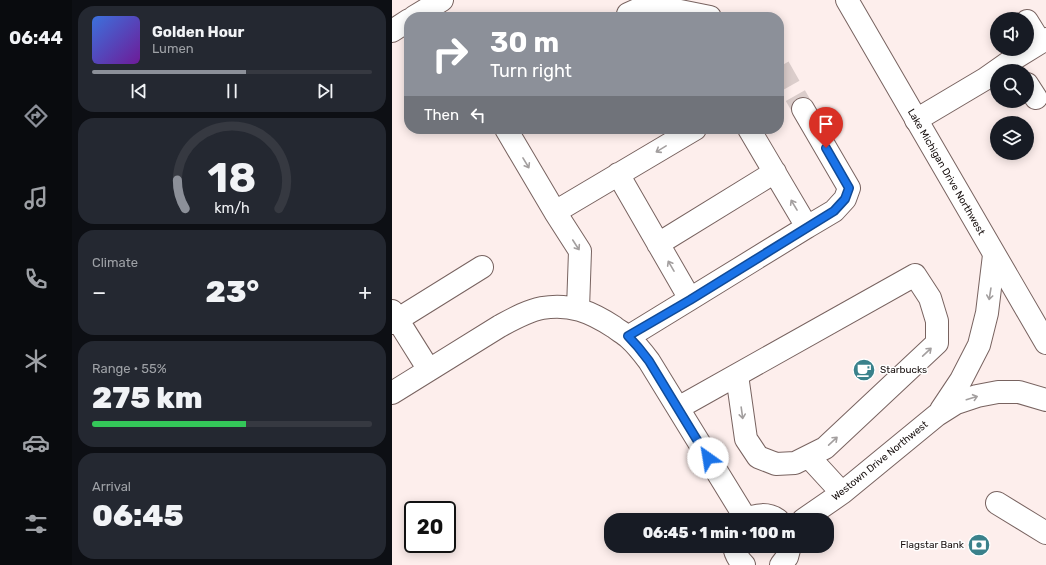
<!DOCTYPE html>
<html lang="en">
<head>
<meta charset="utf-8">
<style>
	body { margin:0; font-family:Rubik,sans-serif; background:#242831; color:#f1f3f6; height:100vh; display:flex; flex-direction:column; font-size:15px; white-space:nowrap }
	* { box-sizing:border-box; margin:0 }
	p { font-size:13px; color:#9ea1a6 }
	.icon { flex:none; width:22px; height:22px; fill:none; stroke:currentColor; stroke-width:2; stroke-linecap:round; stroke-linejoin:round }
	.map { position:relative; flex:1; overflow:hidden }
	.sheet { display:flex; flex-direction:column; gap:6px; padding:6px; background:#0d0f14; width:320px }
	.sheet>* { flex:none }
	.banner { position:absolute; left:12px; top:12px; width:380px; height:122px; border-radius:16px; box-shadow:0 2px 10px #0003; background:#8c9099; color:#fff; overflow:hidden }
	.tools { position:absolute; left:598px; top:12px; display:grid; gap:8px }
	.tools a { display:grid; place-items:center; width:44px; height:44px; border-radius:50%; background:#171b24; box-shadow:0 2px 10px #0003; font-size:20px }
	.speed { position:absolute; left:12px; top:501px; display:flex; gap:8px; font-size:20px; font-weight:700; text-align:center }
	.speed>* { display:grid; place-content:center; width:52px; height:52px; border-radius:50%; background:#171b24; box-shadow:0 2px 10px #0003; line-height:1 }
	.speed .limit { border:2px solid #111; border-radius:6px; background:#fff; color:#111 }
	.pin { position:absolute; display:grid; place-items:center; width:34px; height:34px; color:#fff; margin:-41px -17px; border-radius:50% 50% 50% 0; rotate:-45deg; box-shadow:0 0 4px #0007 }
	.pin .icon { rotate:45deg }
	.me { position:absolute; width:44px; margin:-22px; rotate:328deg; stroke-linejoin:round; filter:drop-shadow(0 0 3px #0008) }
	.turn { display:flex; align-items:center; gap:14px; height:84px; padding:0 20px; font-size:18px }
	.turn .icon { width:52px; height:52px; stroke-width:2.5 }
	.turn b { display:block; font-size:28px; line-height:34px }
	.then { display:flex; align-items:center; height:38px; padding:0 20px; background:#0003; gap:8px; font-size:15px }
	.big { font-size:30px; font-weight:800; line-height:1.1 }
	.sheet .widget { flex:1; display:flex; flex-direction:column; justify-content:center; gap:6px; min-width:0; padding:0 14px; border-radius:16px; background:#242831 }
	.sheet .dial { align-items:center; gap:0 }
	.dial svg { height:104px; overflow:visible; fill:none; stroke:#363941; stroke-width:7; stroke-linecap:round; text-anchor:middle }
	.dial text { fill:#f1f3f6; stroke:none }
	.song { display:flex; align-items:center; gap:12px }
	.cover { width:48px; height:48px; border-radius:6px; background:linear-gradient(135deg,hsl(220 70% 55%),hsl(280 70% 35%)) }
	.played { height:4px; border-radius:2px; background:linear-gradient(90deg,#8c9099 55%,#363941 55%) }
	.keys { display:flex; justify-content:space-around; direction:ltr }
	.heat { display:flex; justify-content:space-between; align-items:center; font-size:22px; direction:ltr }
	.charge { height:6px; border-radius:3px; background:linear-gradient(90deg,#34c759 55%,#363941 0) }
	.trip { position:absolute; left:212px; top:513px; width:230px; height:40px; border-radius:16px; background:#171b24; box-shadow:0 2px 10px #0003; font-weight:800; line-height:40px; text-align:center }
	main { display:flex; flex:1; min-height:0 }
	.dock { display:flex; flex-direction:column; width:72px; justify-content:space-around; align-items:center; background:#090b0e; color:#9ea1a6 }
	.dock .icon { width:28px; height:28px }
	.dock .selected { color:#8c9099 }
	.dock b { font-size:18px; color:#f1f3f6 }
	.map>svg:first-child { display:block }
</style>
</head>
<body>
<main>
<nav class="dock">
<b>06:44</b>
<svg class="icon selected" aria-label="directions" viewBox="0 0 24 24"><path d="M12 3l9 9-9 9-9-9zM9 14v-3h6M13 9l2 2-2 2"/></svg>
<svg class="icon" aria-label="music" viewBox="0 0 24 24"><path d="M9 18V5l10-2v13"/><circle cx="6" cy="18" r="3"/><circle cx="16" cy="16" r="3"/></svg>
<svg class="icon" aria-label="phone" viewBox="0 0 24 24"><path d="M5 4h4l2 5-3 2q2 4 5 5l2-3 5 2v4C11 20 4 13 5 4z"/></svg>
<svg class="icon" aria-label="climate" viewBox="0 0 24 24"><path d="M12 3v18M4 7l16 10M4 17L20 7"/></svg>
<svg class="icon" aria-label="car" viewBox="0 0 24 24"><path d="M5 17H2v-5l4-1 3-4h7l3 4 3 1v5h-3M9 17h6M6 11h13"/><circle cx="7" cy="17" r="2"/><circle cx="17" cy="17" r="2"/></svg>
<svg class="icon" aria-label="filters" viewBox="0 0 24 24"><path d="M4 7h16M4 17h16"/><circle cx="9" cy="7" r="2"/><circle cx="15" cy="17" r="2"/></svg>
</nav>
<section class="sheet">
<div class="widget">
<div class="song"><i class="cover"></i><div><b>Golden Hour</b><p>Lumen</p></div></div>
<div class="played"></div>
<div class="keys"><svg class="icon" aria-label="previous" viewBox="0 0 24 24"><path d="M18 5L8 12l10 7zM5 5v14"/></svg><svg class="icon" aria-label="pause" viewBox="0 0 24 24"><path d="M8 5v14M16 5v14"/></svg><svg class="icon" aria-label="next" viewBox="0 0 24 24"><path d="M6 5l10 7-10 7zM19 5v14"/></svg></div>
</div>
<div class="widget dial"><svg viewBox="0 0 100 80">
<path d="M14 69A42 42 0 1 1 86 69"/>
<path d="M14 69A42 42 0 0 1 8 47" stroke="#8c9099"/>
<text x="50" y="56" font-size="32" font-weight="700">18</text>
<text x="50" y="72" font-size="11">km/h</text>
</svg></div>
<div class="widget"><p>Climate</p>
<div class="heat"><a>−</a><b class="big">23°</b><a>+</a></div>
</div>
<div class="widget"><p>Range · 55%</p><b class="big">275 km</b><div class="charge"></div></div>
<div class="widget"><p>Arrival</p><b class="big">06:45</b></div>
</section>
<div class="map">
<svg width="654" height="565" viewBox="0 0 654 565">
	<rect width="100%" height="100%" fill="#fdeeec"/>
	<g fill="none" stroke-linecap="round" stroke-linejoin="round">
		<path stroke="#dbcdcb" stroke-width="22" stroke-dasharray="22 11" stroke-linecap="butt" d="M387,67L411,109"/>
		<g stroke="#786360" stroke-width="24">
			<path id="minor" d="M236,14L247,9L263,6L318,17
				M635,21L648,42
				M635,84L644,98
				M411,109L457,188L453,199L442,211L415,227
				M524,120L593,79L620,60L654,39
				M114,129L163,212L188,251L186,309
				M226,174L298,299
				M163,212L303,129
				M266,244L383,172
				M0,311L37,370
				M0,323L90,267
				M236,337L298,299L415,227L357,129
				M0,393L108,326C121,319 135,311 150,308C178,303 199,312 222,327C227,331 233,334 237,338C245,345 251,353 257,361L354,519
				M286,408L523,275L538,298L545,321V343L433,448L403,463L384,464L366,457L354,439L345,375
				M549,410L569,380L587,345L595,313L602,255
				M417,457L450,493
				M605,503L654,533
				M354,520C364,514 376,513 386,520
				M411,520L450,493L545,415L564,403L585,396L606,392H627L654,400
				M342,546C343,554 346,559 352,565
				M389,565L395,557L398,546"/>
		</g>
		<g stroke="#786360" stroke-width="24">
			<path id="major" d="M22,17L50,0
				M0,31L17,20"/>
		</g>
		<g stroke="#786360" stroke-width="24">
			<path id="highway" d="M455,0L654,343"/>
		</g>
		<use href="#minor" stroke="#fff" stroke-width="22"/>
		<use href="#major" stroke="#fff" stroke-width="22"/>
		<use href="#highway" stroke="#fff" stroke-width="22"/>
	</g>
	<defs><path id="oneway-shaft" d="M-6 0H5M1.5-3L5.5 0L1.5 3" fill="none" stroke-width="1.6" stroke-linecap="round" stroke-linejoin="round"/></defs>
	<g stroke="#a39f9f">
		<use href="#oneway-shaft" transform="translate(269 149) rotate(149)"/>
		<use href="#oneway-shaft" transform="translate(134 163) rotate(59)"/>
		<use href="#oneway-shaft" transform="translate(402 205) rotate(-121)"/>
		<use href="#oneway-shaft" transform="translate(184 245) rotate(57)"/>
		<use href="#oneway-shaft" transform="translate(279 266) rotate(-120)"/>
		<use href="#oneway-shaft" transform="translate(598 294) rotate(99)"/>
		<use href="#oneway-shaft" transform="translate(535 352) rotate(-43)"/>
		<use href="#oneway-shaft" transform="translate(580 398) rotate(-17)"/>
		<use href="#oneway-shaft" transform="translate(350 413) rotate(82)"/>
		<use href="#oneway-shaft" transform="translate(441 441) rotate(-43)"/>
	</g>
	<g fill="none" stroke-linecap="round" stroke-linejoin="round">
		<g stroke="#114b97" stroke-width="10">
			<path id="route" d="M316,458L257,361L246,347L236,336L298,300L442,211L453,199L457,188L434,148"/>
		</g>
		<use href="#route" stroke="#1a73e8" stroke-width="7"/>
	</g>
	<defs>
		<g id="cafe-disc" transform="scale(1.15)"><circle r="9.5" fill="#3a818b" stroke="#fff"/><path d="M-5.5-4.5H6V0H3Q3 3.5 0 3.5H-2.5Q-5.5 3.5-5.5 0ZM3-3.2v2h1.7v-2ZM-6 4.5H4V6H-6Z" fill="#fff"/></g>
		<g id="bank-disc" transform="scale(1.15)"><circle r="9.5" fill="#3a818b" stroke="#fff"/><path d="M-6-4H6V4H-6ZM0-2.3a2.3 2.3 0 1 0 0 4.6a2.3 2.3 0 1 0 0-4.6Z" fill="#fff"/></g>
	</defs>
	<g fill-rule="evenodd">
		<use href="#cafe-disc" x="472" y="370"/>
		<use href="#bank-disc" x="587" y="545"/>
	</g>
	<g text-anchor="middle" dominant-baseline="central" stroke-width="3" stroke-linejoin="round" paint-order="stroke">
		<g font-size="10" fill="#18100f" stroke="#fff">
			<text transform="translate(554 172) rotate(60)">Lake Michigan Drive Northwest</text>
			<text transform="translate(488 461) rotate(-39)">Westown Drive Northwest</text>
		</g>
		<g font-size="10" fill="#18100f" stroke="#fff" text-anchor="start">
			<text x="488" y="370">Starbucks</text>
			<text x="572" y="545" text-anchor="end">Flagstar Bank</text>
		</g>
	</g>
</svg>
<div class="tools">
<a><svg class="icon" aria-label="sound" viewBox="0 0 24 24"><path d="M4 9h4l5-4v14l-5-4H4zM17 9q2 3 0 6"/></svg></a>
<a><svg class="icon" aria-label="search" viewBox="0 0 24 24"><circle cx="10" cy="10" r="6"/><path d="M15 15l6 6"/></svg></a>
<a><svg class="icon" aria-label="layers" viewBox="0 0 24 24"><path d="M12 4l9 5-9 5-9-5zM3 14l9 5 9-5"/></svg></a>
</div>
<div class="speed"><div class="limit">20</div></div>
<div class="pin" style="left:434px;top:148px;background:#d93025"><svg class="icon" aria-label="arrive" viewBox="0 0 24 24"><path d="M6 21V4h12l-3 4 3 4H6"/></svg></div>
<svg class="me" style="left:316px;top:458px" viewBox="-20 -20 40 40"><circle r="19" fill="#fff"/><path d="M0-13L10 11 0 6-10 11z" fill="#1a73e8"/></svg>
<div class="trip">06:45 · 1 min · 100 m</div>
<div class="banner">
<div class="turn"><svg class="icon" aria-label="right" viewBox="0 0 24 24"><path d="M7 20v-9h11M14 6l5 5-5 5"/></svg><div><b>30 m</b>Turn right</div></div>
<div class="then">Then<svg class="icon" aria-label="left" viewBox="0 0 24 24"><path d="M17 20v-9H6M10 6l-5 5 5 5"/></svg></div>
</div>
</div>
</main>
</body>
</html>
